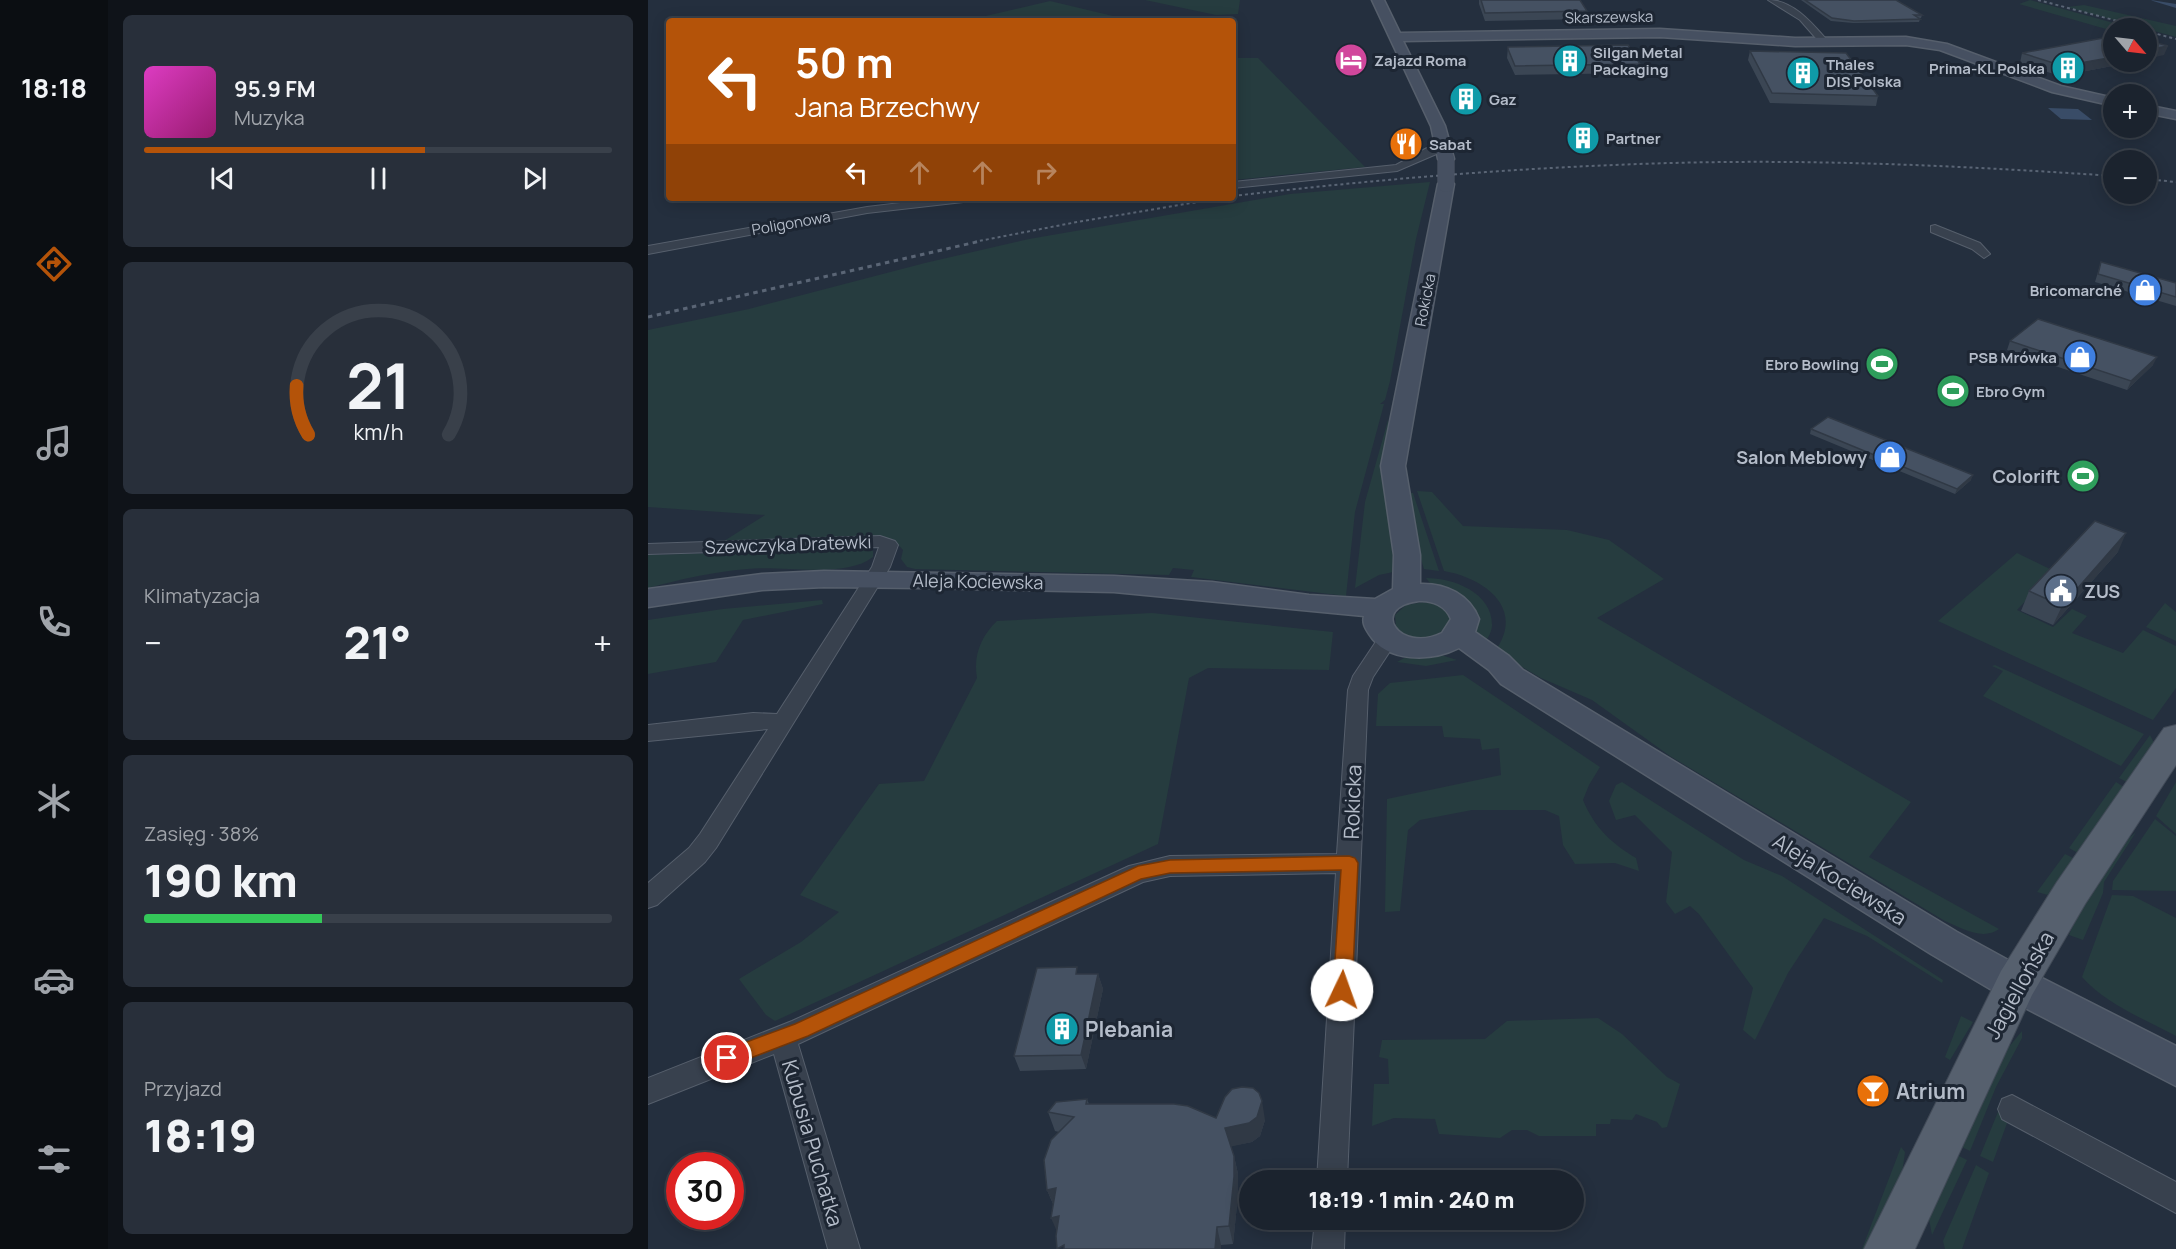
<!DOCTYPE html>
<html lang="pl">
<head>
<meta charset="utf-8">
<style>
	body { margin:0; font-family:Manrope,sans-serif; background:#282f3a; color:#f1f3f6; height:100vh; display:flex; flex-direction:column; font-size:22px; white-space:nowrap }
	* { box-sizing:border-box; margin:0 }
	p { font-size:20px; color:#a0a4aa }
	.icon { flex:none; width:33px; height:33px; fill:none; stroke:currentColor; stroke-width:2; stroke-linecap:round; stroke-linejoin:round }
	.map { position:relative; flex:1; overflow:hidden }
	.drawer { display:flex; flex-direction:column; gap:15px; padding:15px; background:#0f1319; width:540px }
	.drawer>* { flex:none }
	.guide { position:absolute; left:18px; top:18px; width:570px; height:183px; border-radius:6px; box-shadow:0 3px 15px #0003,0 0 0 2px #39404a; background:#b45309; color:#fff; overflow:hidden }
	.needle { width:39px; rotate:118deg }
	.controls { position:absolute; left:1455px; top:18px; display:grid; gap:12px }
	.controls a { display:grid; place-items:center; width:54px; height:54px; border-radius:50%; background:#1b232e; box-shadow:0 3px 15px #0003,0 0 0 2px #39404a; font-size:30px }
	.speed { position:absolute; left:18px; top:1152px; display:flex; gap:12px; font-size:30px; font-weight:700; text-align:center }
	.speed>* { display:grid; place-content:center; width:78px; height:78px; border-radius:50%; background:#1b232e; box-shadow:0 3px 15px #0003,0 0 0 2px #39404a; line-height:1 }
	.speed .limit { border:9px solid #d22; background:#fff; color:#111 }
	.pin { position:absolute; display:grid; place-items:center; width:51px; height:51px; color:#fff; margin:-26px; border:3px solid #fff; border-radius:50%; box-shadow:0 2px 6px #0007 }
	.me { position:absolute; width:66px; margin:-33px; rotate:3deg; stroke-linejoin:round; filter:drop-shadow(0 0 4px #0008) }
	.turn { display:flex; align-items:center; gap:21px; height:126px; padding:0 30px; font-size:27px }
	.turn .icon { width:78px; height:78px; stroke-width:2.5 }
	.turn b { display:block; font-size:42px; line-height:51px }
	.lanes { display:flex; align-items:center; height:57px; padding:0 30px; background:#0003; justify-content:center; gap:30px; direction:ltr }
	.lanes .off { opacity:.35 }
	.big { font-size:45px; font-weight:800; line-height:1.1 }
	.drawer .card { flex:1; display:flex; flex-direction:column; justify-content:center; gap:9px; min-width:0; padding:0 21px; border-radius:9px; background:#282f3a }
	.drawer .dial { align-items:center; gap:0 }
	.dial svg { height:156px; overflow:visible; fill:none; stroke:#39404a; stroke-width:7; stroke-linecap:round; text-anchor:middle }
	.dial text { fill:#f1f3f6; stroke:none }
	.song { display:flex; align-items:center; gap:18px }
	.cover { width:72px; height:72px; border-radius:9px; background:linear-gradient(135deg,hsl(310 70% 55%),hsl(320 70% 35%)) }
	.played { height:6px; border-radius:3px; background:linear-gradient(90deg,#b45309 60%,#39404a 60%) }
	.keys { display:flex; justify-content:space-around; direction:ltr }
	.heat { display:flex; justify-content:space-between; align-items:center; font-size:33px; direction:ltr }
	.charge { height:9px; border-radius:4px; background:linear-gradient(90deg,#34c759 38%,#39404a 0) }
	.trip { position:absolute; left:591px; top:1170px; width:345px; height:60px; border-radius:30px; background:#1b232e; box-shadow:0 3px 15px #0003,0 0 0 2px #39404a; font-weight:800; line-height:60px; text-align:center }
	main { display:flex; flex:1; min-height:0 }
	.tabs { display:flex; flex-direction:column; width:108px; justify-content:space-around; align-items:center; background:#0b0e12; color:#a0a4aa }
	.tabs .icon { width:42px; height:42px }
	.tabs .selected { color:#b45309 }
	.tabs b { font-size:27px; color:#f1f3f6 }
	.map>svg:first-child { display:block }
</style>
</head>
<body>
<main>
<nav class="tabs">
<b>18:18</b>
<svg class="icon selected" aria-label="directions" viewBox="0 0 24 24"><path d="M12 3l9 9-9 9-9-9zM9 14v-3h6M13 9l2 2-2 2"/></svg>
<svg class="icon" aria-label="music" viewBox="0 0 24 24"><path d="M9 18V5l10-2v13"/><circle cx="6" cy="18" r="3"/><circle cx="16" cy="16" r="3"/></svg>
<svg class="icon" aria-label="phone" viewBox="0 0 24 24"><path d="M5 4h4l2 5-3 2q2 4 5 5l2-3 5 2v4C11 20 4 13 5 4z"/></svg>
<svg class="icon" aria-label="climate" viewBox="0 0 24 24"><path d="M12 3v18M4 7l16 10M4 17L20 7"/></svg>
<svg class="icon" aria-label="car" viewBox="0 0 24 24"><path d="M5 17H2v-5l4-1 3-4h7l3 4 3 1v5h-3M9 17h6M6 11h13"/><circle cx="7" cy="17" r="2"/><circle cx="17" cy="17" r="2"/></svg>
<svg class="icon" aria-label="filters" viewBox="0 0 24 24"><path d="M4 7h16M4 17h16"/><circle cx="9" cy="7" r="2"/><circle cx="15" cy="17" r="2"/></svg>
</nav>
<section class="drawer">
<div class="card">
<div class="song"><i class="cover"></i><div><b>95.9 FM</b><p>Muzyka</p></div></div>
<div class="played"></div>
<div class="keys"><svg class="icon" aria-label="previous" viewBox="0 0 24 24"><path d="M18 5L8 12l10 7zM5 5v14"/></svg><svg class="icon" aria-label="pause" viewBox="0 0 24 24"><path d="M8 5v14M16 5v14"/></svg><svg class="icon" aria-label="next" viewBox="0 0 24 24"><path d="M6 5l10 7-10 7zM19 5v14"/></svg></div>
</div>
<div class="card dial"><svg viewBox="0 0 100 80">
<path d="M14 69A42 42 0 1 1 86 69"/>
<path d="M14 69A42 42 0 0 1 8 44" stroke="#b45309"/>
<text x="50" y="56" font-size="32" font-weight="700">21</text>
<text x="50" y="72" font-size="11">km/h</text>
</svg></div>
<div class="card"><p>Klimatyzacja</p>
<div class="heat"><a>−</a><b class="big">21°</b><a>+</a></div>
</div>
<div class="card"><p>Zasięg · 38%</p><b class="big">190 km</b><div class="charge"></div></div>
<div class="card"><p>Przyjazd</p><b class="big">18:19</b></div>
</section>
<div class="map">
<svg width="1528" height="1249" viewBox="0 0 1528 1249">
	<rect width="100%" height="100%" fill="#242f3e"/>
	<path fill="#263c3f" d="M497,0H592L590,14L568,15Z
		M1382,0L1484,28H1466L1465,31L1371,4Z
		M402,1L486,21H338L329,18Z
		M1436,5L1528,26V37L1419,7Z
		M585,58H610L717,167L585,180Z
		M782,182L768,239L742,381L737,400L732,404H736L707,512L698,596L543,577L546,570L525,568L521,575L267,569L259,567L253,559L255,550L245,539L76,541L117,515L0,507V330L101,309L277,263L381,239L642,194Z
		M740,420L750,571L731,575L707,588L717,502Z
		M769,491L784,492L815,526L919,530L961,540L1016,579L949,618L1263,802L1221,857L1351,929C1335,941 1313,928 1297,921L1022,756L944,700L893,678L847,651C878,608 836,578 796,571Z
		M761,493H765L791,571L776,569L755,502Z
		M219,549L225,551V557C197,579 135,565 99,569C65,572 33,579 0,588V555Z
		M1369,553L1406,571L1369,610L1405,627L1424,609L1439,616L1424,633L1475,653L1495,630L1528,646V688L1505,720L1290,621Z
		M778,578C806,578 845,593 844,626C843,634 839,641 832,645Z
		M174,600L175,604L95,620L68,662L0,674V620L75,609Z
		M776,602C789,604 802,608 803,623C789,640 764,644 748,627L747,615L758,605Z
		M1517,603L1528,612V641L1498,627Z
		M504,613L685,632L681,670L560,668L541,678L510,844L127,1021L118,1015L91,979L153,942L191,912L152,895L231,784L276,781L329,678C325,656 333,636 349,621Z
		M778,654L793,655L809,660L778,666L749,662L760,656Z
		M1347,665L1496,734L1473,766L1335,696L1355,671L1344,666Z
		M815,675L952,767L941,785L935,800C946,827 963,843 988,858L991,871L967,863L927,864L915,845L911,816L897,810H824L772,820L760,830L752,911L737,912L739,799L853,775L851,748L834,750L832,739L796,737L794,726H728L730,694L742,683Z
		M1502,735L1506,743L1479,782L1471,778Z
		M974,782L1096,860L1134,876L1295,980L1294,983L1219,936L1176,918L1140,973L1107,1040L1095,1030L1105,988L1051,914L1042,906L1027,914L1018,902L1024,852L987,815L968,820L961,801L968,785Z
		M1468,782L1476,787L1430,853L1421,848Z
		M1528,782V834L1508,816Z
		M1507,819L1528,836V891L1464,890L1465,881Z
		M1488,832L1456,882L1455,893L1435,940L1421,935C1441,890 1450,865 1488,832Z
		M1417,854L1425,858L1400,895L1389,892Z
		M1464,895L1485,896L1528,918V1036C1496,1019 1458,1004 1434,977Z
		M1313,1016L1325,1022L1302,1060L1297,1057Z
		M950,1018L974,1034L1019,1077L1032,1084L1019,1127L1014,1128L1009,1122L988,1114L984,1120L963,1119L962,1124H948V1136H891L879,1130H864L852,1138L791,1134L787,1119L746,1118L724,1126L726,1084H741L740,1059L731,1057L734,1040L837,1039L859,1021Z
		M1374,1031V1038L1348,1087L1322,1151L1314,1147L1360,1048Z
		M1352,1107L1363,1112L1345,1162L1332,1156Z
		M1253,1147L1257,1152L1254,1174L1223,1249H1214Z
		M1311,1156L1319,1160L1284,1235L1280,1214Z
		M1328,1165L1341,1173L1314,1249H1297L1295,1241Z"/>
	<path fill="#394c67" d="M1400,108L1430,109L1444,120L1413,119Z"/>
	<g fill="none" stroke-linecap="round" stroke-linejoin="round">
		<path fill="#394c67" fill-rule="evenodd" d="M1503,0L1528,4V8L1505,1Z"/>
		<g stroke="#565f6c" stroke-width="2">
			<path id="street" d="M1120,0C1145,0 1164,23 1179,40V44H1173L1152,20Z
				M796,144L801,147L800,149L749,171L585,188V182L748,165L779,148Z
				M294,198H330L324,201L219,213L0,254V246L219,207Z
				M1287,225L1332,243L1342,254L1336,258L1324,249L1283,232V226Z
				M232,536L247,541L250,545L242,567L68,848L57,862L9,905L0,908V883L41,848L52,834L120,729L0,741V725L105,713L129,714L224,567L231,547L0,554V544Z
				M740,633L747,634L750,639L725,677L720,690L699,1180H669L688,873L522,876L495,882L150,1044L212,1249H180L126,1054L0,1104V1078L144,1021L481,866L522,856L689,854L700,690L705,676L733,634Z
				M1364,1095L1528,1182V1213L1354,1119L1350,1109L1354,1099Z
				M667,1220H697L696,1249H664Z"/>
		</g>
		<g stroke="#565f6c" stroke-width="3">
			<path id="secondary" d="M724,0H736L752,33L1012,29L1147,38L1258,37L1299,44L1413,86L1466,98V106L1404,92L1292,50L1258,45L1147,46L1012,37L755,41L797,126L806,159L798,164L790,159L783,126Z
				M1498,105L1528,111V119L1498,113Z
				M798,179L806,184L757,466L772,555V584C798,583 822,595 831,619L827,632L861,656L875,670L1309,932L1382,972L1528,1046V1086L1354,996L1283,954L853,684L841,670L811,648C783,662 739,663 721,634C717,628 714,623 716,616L466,592L274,588L176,587L114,590L0,607V589L114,574L176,571L466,576L564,582L661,595L727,599L745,589L746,555L733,466L790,184ZM771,601C784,600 798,606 803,619L794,633C751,654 720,607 771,601Z"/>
		</g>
		<g stroke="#414a57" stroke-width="2">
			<path id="primary" d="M1528,725V765L1437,904L1384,995L1267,1249H1216L1353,971L1409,882L1516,728Z"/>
		</g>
		<use href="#street" fill="#38414e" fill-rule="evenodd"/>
		<use href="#secondary" fill="#465061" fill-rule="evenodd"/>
		<use href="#primary" fill="#56606e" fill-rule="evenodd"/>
		<path stroke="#5a6575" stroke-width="2" stroke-dasharray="3 3" stroke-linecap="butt" d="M1390,0L1496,28
			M1498,31L1528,39
			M1498,179L1528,182
			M585,196C731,179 876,167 1023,163C1171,159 1318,166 1466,176
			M326,242L429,222L574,198"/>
		<path stroke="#5a6575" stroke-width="3" stroke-dasharray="4.5 4.5" stroke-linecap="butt" d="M0,317L333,241"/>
		<g stroke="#565f6c" stroke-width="17" stroke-linecap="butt">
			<path id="secondary-bridge" d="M798,159V184"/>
		</g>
		<use href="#secondary-bridge" stroke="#465061" stroke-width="16"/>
	</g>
	<path fill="#3b4654" d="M831,0H932L939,11L938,19L837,21L831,4Z
		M1153,0H1248L1274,15L1273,18H1270L1272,19L1271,22L1205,23L1183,21Z
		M860,47L992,64L991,73L867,75L859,58Z
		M1102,51L1230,96L1228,106L1122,103L1100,60Z
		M1374,53L1466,62H1485L1412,76L1372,63Z
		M1453,262L1528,283V306L1447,282Z
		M1362,341L1505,365L1479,390L1359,350Z
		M1163,429L1323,480L1307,494L1162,434Z
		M1470,552L1405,625L1373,611L1381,591Z
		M450,974L455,989L438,1069L372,1071L366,1056Z
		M439,1099L441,1104L568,1118L617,1120L612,1136L604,1142L583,1146L586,1156L590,1174V1195L585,1244L573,1245L409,1230L405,1204L399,1190L411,1132L407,1131L400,1112Z"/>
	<path fill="#303945" d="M1520,46L1516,55L1498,59V50Z
		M1466,57V62H1485L1412,76L1415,66Z
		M1509,357L1505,365L1479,390L1483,381Z
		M1325,475L1323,480L1307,494L1309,489Z
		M1478,533L1470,552L1405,625L1414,606Z
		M450,974L455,989L438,1069L433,1055Z
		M614,1101L617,1120L612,1136L604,1142L581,1147L577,1128Z
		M586,1156L590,1174V1195L585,1244L581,1226Z
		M408,1188L407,1208L399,1190Z
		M411,1216V1236L403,1218Z
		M569,1227L573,1245V1249H567Z"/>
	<path fill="#455162" stroke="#303945" stroke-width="1.5" d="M833,0H932L939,11L837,13Z
		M1157,0H1248L1274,15H1266L1272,19L1206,21L1184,18Z
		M1466,36V57L1415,66L1374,53Z
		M1498,40L1520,46L1498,50Z
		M980,45L992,64L867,66L860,49V47Z
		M1102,51L1198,53L1230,96L1124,93Z
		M1453,262L1528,283V297L1450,274Z
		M1390,319L1509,357L1483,381L1362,341Z
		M1180,417L1325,475L1309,489L1163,429Z
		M1447,521L1478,533L1414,606L1381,591Z
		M429,967L428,974H450L433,1055L366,1056L389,968Z
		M594,1087L605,1088L611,1093L614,1101L609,1117L601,1123L577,1128L586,1156V1177L581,1226L569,1227L567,1249H416V1245L409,1249L408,1236L411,1216L403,1218L408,1188L399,1190L396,1160L403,1140L426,1117L400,1112L408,1102L439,1099L438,1104H526L540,1106L568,1118L577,1097L584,1089Z"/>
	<path fill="#b45309" stroke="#753606" stroke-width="1.5" d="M701,856L707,858L710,863L704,990L701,996L694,998L688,996L685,990L693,870L522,873L493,879L160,1036L79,1067L72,1065L69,1058L72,1052L147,1024L490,866L522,860Z"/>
	<defs>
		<g id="hotel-disc" transform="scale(1.725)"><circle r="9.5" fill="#d1479c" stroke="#1d2633"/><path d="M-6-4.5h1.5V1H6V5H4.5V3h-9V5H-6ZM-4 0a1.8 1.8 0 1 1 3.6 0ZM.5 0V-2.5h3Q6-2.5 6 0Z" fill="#fff"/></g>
		<g id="building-disc" transform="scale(1.725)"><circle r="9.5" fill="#0f9aa8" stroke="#1d2633"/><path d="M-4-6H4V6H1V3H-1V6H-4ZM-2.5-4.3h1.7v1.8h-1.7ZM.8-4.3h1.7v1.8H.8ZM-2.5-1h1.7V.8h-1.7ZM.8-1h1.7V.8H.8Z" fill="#fff"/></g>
		<g id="restaurant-disc" transform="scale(1.725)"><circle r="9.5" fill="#e8710a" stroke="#1d2633"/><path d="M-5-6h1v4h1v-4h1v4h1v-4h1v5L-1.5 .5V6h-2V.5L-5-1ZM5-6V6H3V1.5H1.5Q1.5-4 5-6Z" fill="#fff"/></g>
		<g id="shop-disc" transform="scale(1.725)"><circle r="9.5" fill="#3f7fe0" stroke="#1d2633"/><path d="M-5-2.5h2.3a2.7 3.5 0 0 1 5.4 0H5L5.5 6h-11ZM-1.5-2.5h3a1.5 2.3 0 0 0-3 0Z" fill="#fff"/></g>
		<g id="stadium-disc" transform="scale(1.725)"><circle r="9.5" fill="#2e9e5b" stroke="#1d2633"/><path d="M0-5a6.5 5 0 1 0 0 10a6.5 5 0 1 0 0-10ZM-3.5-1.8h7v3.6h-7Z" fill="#fff"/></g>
		<g id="civic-disc" transform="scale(1.725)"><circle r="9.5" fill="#5c6f8a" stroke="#1d2633"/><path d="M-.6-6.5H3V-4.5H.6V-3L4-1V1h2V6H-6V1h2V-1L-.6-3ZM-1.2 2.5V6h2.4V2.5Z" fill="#fff"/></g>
		<g id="bar-disc" transform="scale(1.725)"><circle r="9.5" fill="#e8710a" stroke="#1d2633"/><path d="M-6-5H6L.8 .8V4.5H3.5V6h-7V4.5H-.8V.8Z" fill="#fff"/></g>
	</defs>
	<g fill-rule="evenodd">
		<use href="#hotel-disc" x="703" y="60"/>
		<use href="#building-disc" x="922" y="61"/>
		<use href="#building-disc" x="1420" y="68"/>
		<use href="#building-disc" x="1155" y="73"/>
		<use href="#building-disc" x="818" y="99"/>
		<use href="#building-disc" x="935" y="138"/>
		<use href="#restaurant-disc" x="758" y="144"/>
		<use href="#shop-disc" x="1497" y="290"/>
		<use href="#shop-disc" x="1432" y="357"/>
		<use href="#stadium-disc" x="1234" y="364"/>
		<use href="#stadium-disc" x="1305" y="391"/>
		<use href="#shop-disc" x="1242" y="457"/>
		<use href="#stadium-disc" x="1435" y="476"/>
		<use href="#civic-disc" x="1413" y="591"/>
		<use href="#building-disc" x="414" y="1029"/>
		<use href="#bar-disc" x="1225" y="1091"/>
	</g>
	<g text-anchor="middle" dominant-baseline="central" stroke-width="6" stroke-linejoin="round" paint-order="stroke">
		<g font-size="15" fill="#b4bcc9" stroke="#1d2633">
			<text transform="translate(961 17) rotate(-1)">Skarszewska</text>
			<text transform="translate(143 223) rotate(-10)">Poligonowa</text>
			<text transform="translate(777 300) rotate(-79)">Rokicka</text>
		</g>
		<g font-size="15" font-weight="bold" fill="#b4bcc9" stroke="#1d2633" text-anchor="start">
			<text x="945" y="52">Silgan Metal<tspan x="945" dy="17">Packaging</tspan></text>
			<text x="726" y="60">Zajazd Roma</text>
			<text x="1178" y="64">Thales<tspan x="1178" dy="17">DIS Polska</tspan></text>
			<text x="1397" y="68" text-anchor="end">Prima-KL Polska</text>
			<text x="841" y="99">Gaz</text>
			<text x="958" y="138">Partner</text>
			<text x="781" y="144">Sabat</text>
			<text x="1474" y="290" text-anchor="end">Bricomarché</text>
			<text x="1409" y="357" text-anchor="end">PSB Mrówka</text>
			<text x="1211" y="364" text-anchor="end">Ebro Bowling</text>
			<text x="1328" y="391">Ebro Gym</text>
		</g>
		<g font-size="18" font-weight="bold" fill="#b4bcc9" stroke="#1d2633" text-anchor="end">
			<text x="1219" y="457">Salon Meblowy</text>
			<text x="1412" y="476">Colorift</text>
			<text x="1436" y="591" text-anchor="start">ZUS</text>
		</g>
		<g font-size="18" fill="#b4bcc9" stroke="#1d2633">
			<text transform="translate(140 544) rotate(-2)">Szewczyka Dratewki</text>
			<text transform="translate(330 581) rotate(1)">Aleja Kociewska</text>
		</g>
		<g font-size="21" fill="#b4bcc9" stroke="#1d2633">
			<text transform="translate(704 802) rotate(-88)">Rokicka</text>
			<text transform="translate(1192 879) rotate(32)">Aleja Kociewska</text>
			<text transform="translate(1371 985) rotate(-61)">Jagiellońska</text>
			<text transform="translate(165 1143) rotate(74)">Kubusia Puchatka</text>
		</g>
		<g font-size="21" font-weight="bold" fill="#b4bcc9" stroke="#1d2633" text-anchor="start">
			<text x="437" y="1029">Plebania</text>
			<text x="1248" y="1091">Atrium</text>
		</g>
	</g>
</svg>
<div class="controls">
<a><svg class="needle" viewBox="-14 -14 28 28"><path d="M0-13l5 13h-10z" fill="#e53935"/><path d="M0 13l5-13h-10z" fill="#a0a4aa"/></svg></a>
<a>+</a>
<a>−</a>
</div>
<div class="speed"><div class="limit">30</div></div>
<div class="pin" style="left:79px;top:1058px;background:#d93025"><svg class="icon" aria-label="arrive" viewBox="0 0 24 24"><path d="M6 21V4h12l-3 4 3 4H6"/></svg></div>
<svg class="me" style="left:694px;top:990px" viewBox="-20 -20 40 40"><circle r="19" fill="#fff"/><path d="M0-13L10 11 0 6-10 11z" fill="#b45309"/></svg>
<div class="trip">18:19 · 1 min · 240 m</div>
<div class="guide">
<div class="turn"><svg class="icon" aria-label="left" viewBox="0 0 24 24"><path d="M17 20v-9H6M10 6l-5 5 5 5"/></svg><div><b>50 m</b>Jana Brzechwy</div></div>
<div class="lanes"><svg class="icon" aria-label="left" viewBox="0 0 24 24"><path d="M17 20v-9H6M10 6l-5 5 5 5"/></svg><svg class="icon off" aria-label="ahead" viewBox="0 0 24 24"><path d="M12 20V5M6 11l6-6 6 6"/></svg><svg class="icon off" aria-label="ahead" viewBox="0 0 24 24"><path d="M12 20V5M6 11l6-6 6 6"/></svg><svg class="icon off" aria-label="right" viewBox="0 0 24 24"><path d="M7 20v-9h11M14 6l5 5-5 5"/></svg></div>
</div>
</div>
</main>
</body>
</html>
